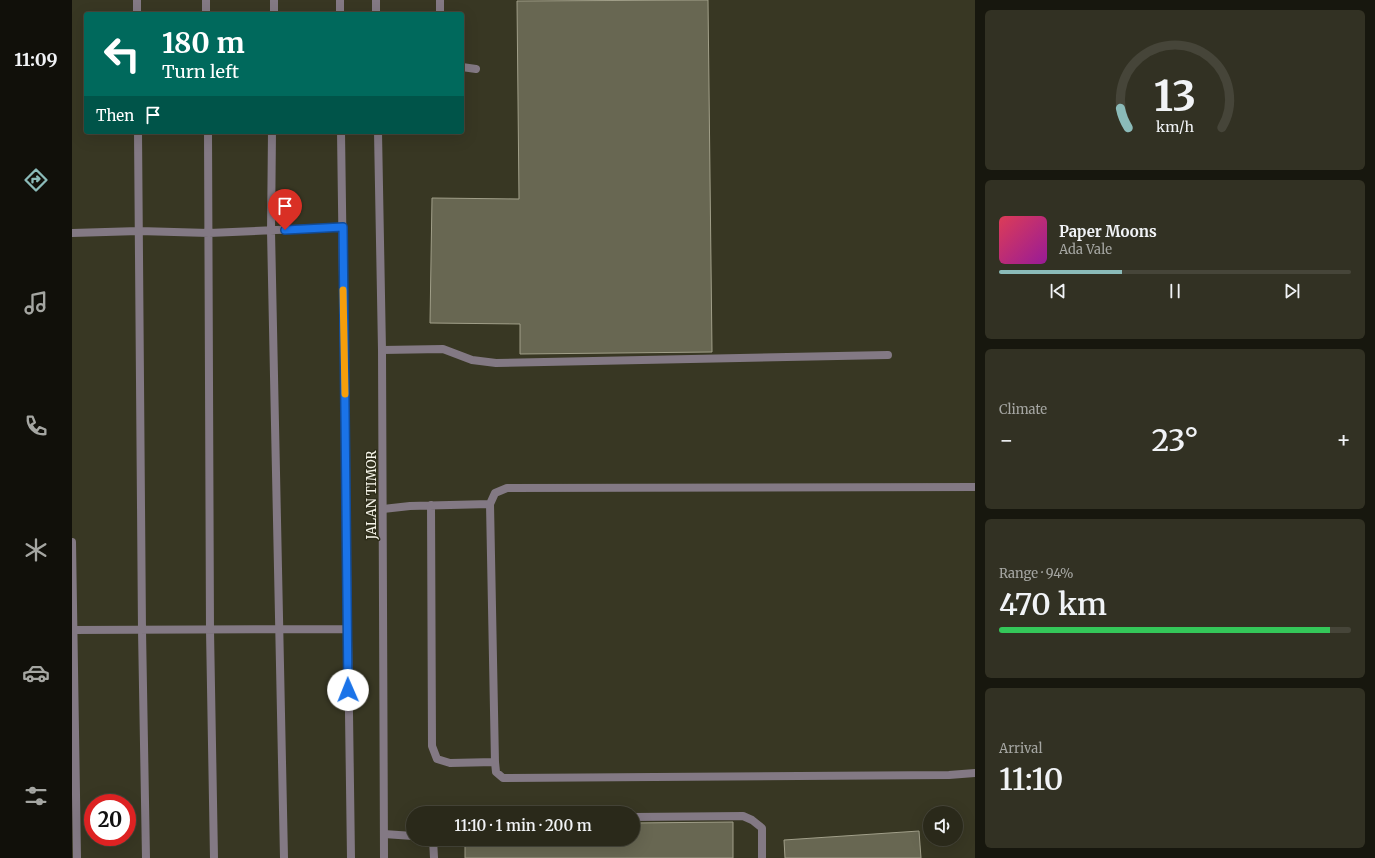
<!DOCTYPE html>
<html lang="en">
<head>
<meta charset="utf-8">
<style>
	body { margin:0; font-family:Merriweather,serif; background:#323123; color:#f1f3f6; height:100vh; display:flex; flex-direction:column; font-size:15px; white-space:nowrap }
	* { box-sizing:border-box; margin:0 }
	p { font-size:13px; color:#a5a6a2 }
	.icon { flex:none; width:22px; height:22px; fill:none; stroke:currentColor; stroke-width:2; stroke-linecap:round; stroke-linejoin:round }
	.map { position:relative; flex:1; overflow:hidden }
	.panel { display:flex; flex-direction:column; gap:10px; padding:10px; background:#17170e; width:400px }
	.panel>* { flex:none }
	.top-card { position:absolute; left:12px; top:12px; width:380px; height:122px; border-radius:4px; box-shadow:0 4px 16px #0002,0 0 0 1px #464539; background:#00695c; color:#fff; overflow:hidden }
	.controls { position:absolute; left:851px; top:806px; display:grid; gap:8px }
	.controls a { display:grid; place-items:center; width:40px; height:40px; border-radius:50%; background:#2a291a; box-shadow:0 4px 16px #0002,0 0 0 1px #464539; font-size:20px }
	.speed { position:absolute; left:12px; top:794px; display:flex; gap:8px; font-size:20px; font-weight:700; text-align:center }
	.speed>* { display:grid; place-content:center; width:52px; height:52px; border-radius:50%; background:#2a291a; box-shadow:0 4px 16px #0002,0 0 0 1px #464539; line-height:1 }
	.speed .limit { border:6px solid #d22; background:#fff; color:#111 }
	.pin { position:absolute; display:grid; place-items:center; width:34px; height:34px; color:#fff; margin:-41px -17px; border-radius:50% 50% 50% 0; rotate:-45deg; box-shadow:0 0 4px #0007 }
	.pin .icon { rotate:45deg }
	.me { position:absolute; width:44px; margin:-22px; rotate:359deg; stroke-linejoin:round; filter:drop-shadow(0 0 3px #0008) }
	.turn { display:flex; align-items:center; gap:14px; height:84px; padding:0 12px; font-size:18px }
	.turn .icon { width:52px; height:52px; stroke-width:2.5 }
	.turn b { display:block; font-size:28px; line-height:34px }
	.then { display:flex; align-items:center; height:38px; padding:0 12px; background:#0003; gap:8px; font-size:15px }
	.big { font-size:30px; font-weight:600; line-height:1.1 }
	.panel .tile { flex:1; display:flex; flex-direction:column; justify-content:center; gap:6px; min-width:0; padding:0 14px; border-radius:6px; background:#323123 }
	.panel .dial { align-items:center; gap:0 }
	.dial svg { height:104px; overflow:visible; fill:none; stroke:#464539; stroke-width:7; stroke-linecap:round; text-anchor:middle }
	.dial text { fill:#f1f3f6; stroke:none }
	.song { display:flex; align-items:center; gap:12px }
	.cover { width:48px; height:48px; border-radius:6px; background:linear-gradient(135deg,hsl(350 70% 55%),hsl(300 70% 35%)) }
	.played { height:4px; border-radius:2px; background:linear-gradient(90deg,#8bbbb9 35%,#464539 35%) }
	.keys { display:flex; justify-content:space-around; direction:ltr }
	.heat { display:flex; justify-content:space-between; align-items:center; font-size:22px; direction:ltr }
	.charge { height:6px; border-radius:3px; background:linear-gradient(90deg,#34c759 94%,#464539 0) }
	.trip { position:absolute; left:334px; top:806px; width:234px; height:40px; border-radius:20px; background:#2a291a; box-shadow:0 4px 16px #0002,0 0 0 1px #464539; font-weight:600; line-height:40px; text-align:center }
	main { display:flex; flex:1; min-height:0 }
	.menu { display:flex; flex-direction:column; width:72px; justify-content:space-around; align-items:center; background:#11100a; color:#a5a6a2 }
	.menu .icon { width:28px; height:28px }
	.menu .active { color:#8bbbb9 }
	.menu b { font-size:18px; color:#f1f3f6 }
	.map>svg:first-child { display:block }
</style>
</head>
<body>
<main>
<nav class="menu">
<b>11:09</b>
<svg class="icon active" aria-label="directions" viewBox="0 0 24 24"><path d="M12 3l9 9-9 9-9-9zM9 14v-3h6M13 9l2 2-2 2"/></svg>
<svg class="icon" aria-label="music" viewBox="0 0 24 24"><path d="M9 18V5l10-2v13"/><circle cx="6" cy="18" r="3"/><circle cx="16" cy="16" r="3"/></svg>
<svg class="icon" aria-label="phone" viewBox="0 0 24 24"><path d="M5 4h4l2 5-3 2q2 4 5 5l2-3 5 2v4C11 20 4 13 5 4z"/></svg>
<svg class="icon" aria-label="climate" viewBox="0 0 24 24"><path d="M12 3v18M4 7l16 10M4 17L20 7"/></svg>
<svg class="icon" aria-label="car" viewBox="0 0 24 24"><path d="M5 17H2v-5l4-1 3-4h7l3 4 3 1v5h-3M9 17h6M6 11h13"/><circle cx="7" cy="17" r="2"/><circle cx="17" cy="17" r="2"/></svg>
<svg class="icon" aria-label="filters" viewBox="0 0 24 24"><path d="M4 7h16M4 17h16"/><circle cx="9" cy="7" r="2"/><circle cx="15" cy="17" r="2"/></svg>
</nav>
<div class="map">
<svg width="903" height="858" viewBox="0 0 903 858">
	<rect width="100%" height="100%" fill="#383723"/>
	<path fill="#686752" stroke="#a19f89" d="M636,0L640,352L448,354V324L358,323L360,198L447,199L445,1Z
		M661,822V858H393V839H561V823Z
		M847,831L849,858H713L712,840Z"/>
	<g fill="none" stroke-linecap="round" stroke-linejoin="round">
		<path stroke="#837984" stroke-width="8" d="M65,0V14
			M134,0V14
			M268,0V14
			M202,14V0
			M368,14V0
			M390,67L404,69
			M66,132L70,630L74,858
			M136,132L138,630L142,858
			M200,132L199,231L212,858
			M269,132L279,858
			M0,233L67,231L137,233L271,227
			M310,350L371,349L400,360L424,363L816,355
			M903,487L435,488L423,493L418,504L423,762L424,772L431,778L877,775L903,773
			M359,505L360,746L365,759L378,763L423,762
			M311,509L338,506L418,504
			M0,542L5,858
			M0,630L275,629
			M561,817L671,816L680,820L690,828V858
			M312,834L341,836
			M361,839L362,858"/>
		<path stroke="#837984" stroke-width="8" d="M304,0V14
			M306,132L310,350L312,858"/>
	</g>
	<g fill="none" stroke-linecap="round" stroke-linejoin="round">
		<g stroke="#114b97" stroke-width="10">
			<path id="route" d="M213,230L271,227L276,690"/>
		</g>
		<use href="#route" stroke="#1a73e8" stroke-width="7"/>
		<path stroke="#f59e0b" stroke-width="7" d="M271,290L273,394"/>
	</g>
	<g text-anchor="middle" dominant-baseline="central" stroke-width="3" stroke-linejoin="round" paint-order="stroke">
		<g font-size="13" fill="#f6f5e9" stroke="#2e2d1a">
			<text transform="translate(299 495) rotate(-90)">JALAN TIMOR</text>
		</g>
	</g>
</svg>
<div class="controls">
<a><svg class="icon" aria-label="sound" viewBox="0 0 24 24"><path d="M4 9h4l5-4v14l-5-4H4zM17 9q2 3 0 6"/></svg></a>
</div>
<div class="speed"><div class="limit">20</div></div>
<div class="pin" style="left:213px;top:230px;background:#d93025"><svg class="icon" aria-label="arrive" viewBox="0 0 24 24"><path d="M6 21V4h12l-3 4 3 4H6"/></svg></div>
<svg class="me" style="left:276px;top:690px" viewBox="-20 -20 40 40"><circle r="19" fill="#fff"/><path d="M0-13L10 11 0 6-10 11z" fill="#1a73e8"/></svg>
<div class="trip">11:10 · 1 min · 200 m</div>
<div class="top-card">
<div class="turn"><svg class="icon" aria-label="left" viewBox="0 0 24 24"><path d="M17 20v-9H6M10 6l-5 5 5 5"/></svg><div><b>180 m</b>Turn left</div></div>
<div class="then">Then<svg class="icon" aria-label="arrive" viewBox="0 0 24 24"><path d="M6 21V4h12l-3 4 3 4H6"/></svg></div>
</div>
</div>
<section class="panel">
<div class="tile dial"><svg viewBox="0 0 100 80">
<path d="M14 69A42 42 0 1 1 86 69"/>
<path d="M14 69A42 42 0 0 1 8 54" stroke="#8bbbb9"/>
<text x="50" y="56" font-size="32" font-weight="700">13</text>
<text x="50" y="72" font-size="11">km/h</text>
</svg></div>
<div class="tile">
<div class="song"><i class="cover"></i><div><b>Paper Moons</b><p>Ada Vale</p></div></div>
<div class="played"></div>
<div class="keys"><svg class="icon" aria-label="previous" viewBox="0 0 24 24"><path d="M18 5L8 12l10 7zM5 5v14"/></svg><svg class="icon" aria-label="pause" viewBox="0 0 24 24"><path d="M8 5v14M16 5v14"/></svg><svg class="icon" aria-label="next" viewBox="0 0 24 24"><path d="M6 5l10 7-10 7zM19 5v14"/></svg></div>
</div>
<div class="tile"><p>Climate</p>
<div class="heat"><a>−</a><b class="big">23°</b><a>+</a></div>
</div>
<div class="tile"><p>Range · 94%</p><b class="big">470 km</b><div class="charge"></div></div>
<div class="tile"><p>Arrival</p><b class="big">11:10</b></div>
</section>
</main>
</body>
</html>
